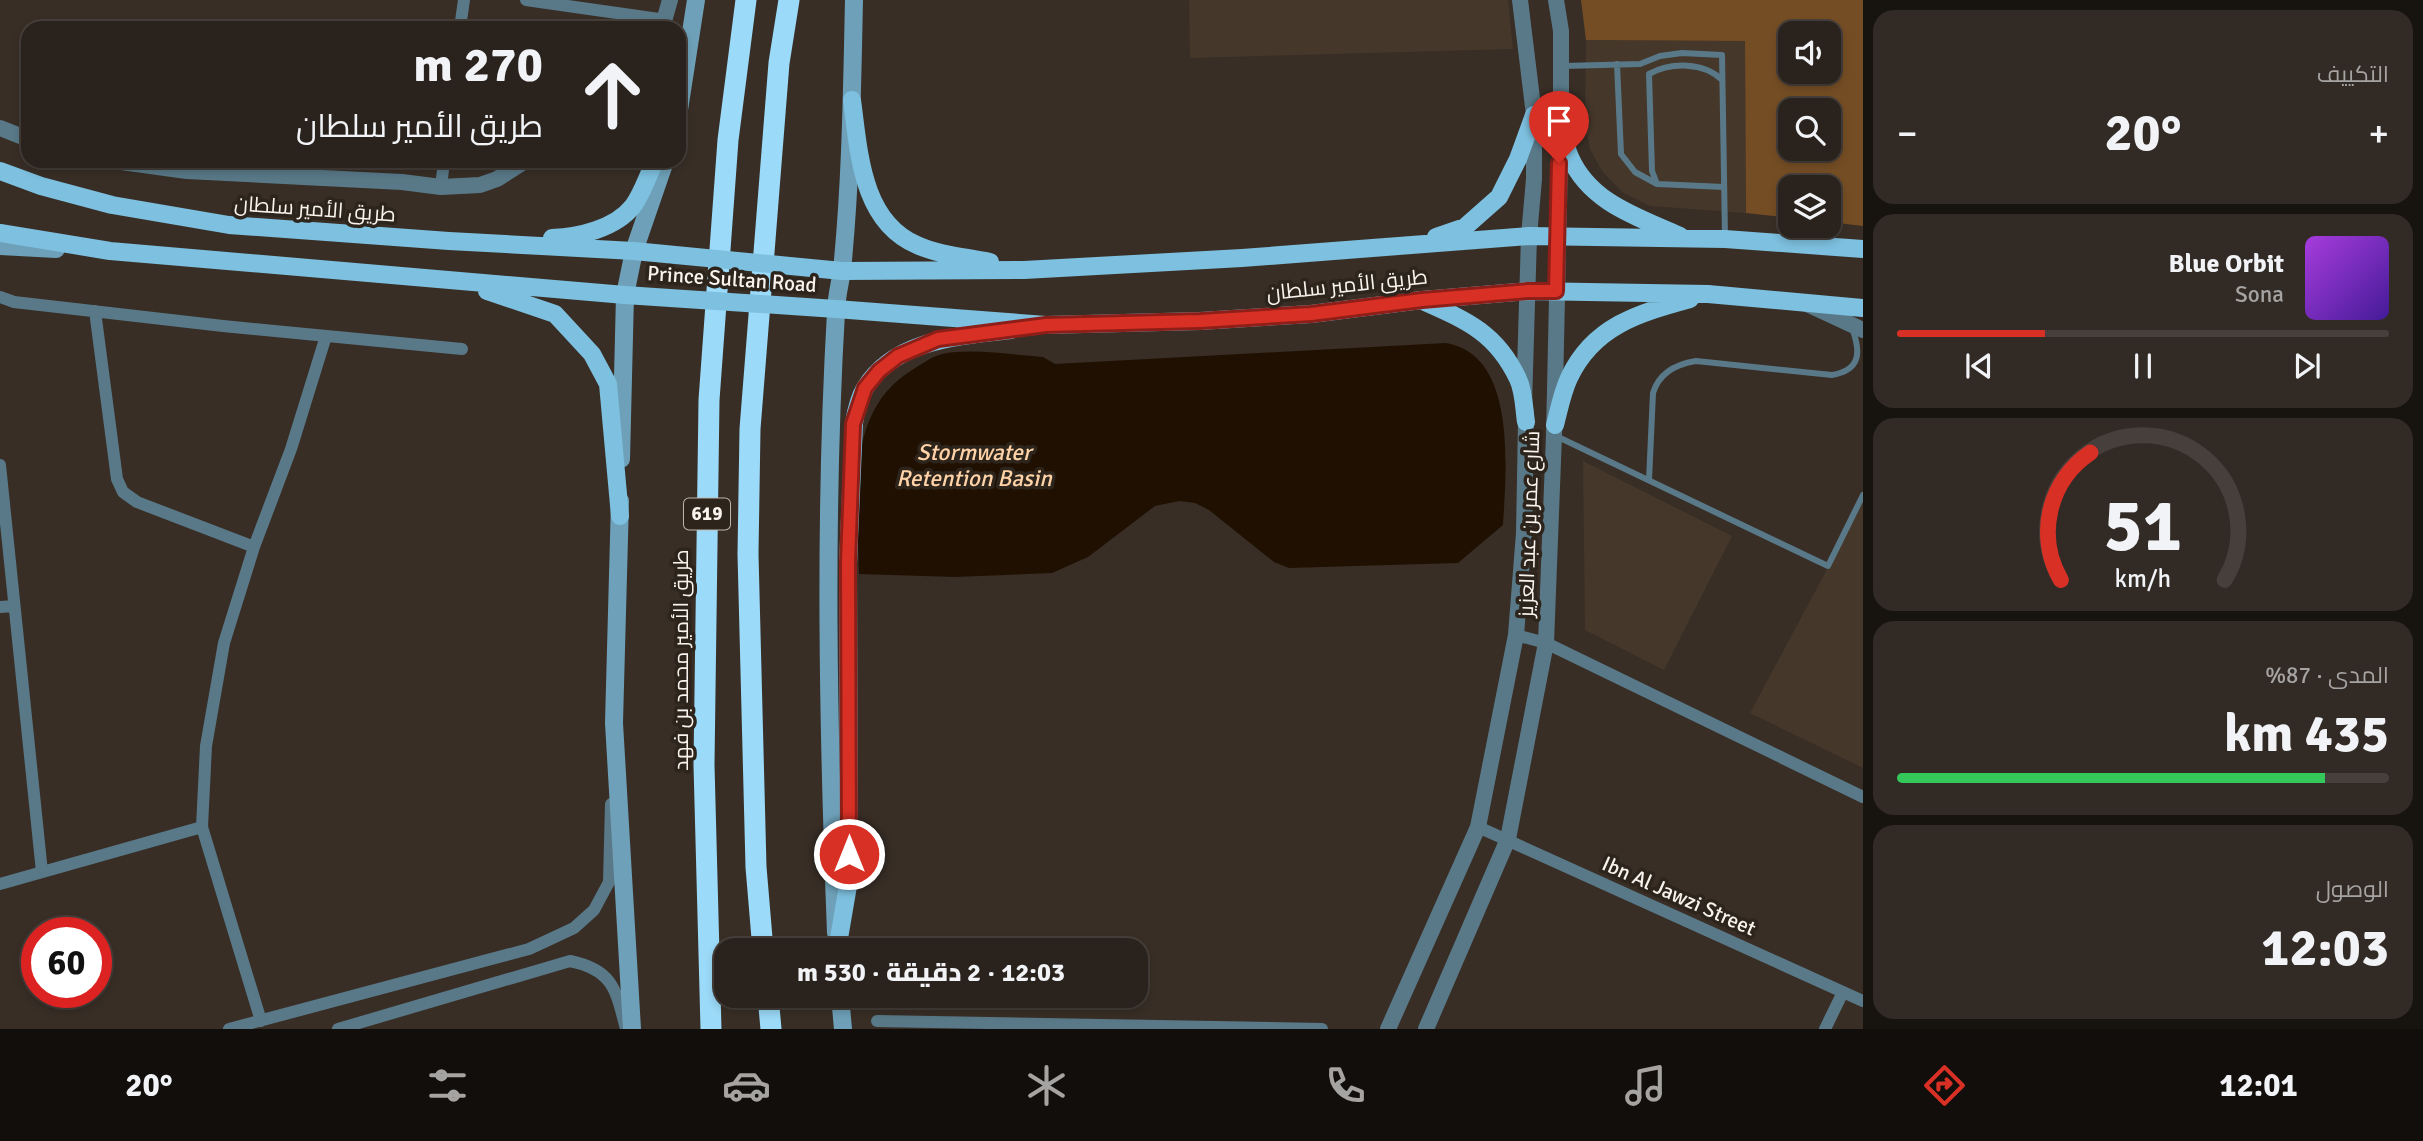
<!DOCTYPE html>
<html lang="ar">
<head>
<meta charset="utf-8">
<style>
	body { margin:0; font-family:Signika,Cairo,sans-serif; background:#322a25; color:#f1f3f6; direction:rtl; height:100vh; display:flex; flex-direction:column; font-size:26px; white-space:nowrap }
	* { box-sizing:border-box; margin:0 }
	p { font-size:23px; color:#a5a4a3 }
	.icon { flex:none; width:38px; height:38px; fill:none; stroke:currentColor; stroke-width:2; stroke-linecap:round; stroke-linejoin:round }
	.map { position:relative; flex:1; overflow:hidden; direction:ltr }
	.panel { display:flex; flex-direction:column; gap:10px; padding:10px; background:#17130f; width:560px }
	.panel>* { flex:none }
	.hud { position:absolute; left:21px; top:21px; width:665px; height:147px; border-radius:21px; box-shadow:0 4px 10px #0003,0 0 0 2px #463f3b; direction:rtl; background:#2a221c; color:#f1f3f6; overflow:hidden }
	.fabs { position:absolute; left:1778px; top:21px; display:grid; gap:14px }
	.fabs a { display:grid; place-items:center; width:63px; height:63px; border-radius:14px; background:#2a221c; box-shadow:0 4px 10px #0003,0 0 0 2px #463f3b; font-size:35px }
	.speed { position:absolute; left:21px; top:917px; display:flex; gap:14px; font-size:35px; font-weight:700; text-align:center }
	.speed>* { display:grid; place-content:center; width:91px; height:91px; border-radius:50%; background:#2a221c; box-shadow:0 4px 10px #0003,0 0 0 2px #463f3b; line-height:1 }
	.speed .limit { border:10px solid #d22; background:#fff; color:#111 }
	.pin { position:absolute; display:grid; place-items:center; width:60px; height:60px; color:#fff; margin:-72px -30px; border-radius:50% 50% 50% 0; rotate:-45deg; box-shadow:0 0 7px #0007 }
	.pin .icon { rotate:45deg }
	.me { position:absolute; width:77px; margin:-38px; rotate:0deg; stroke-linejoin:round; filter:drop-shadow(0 0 5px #0008) }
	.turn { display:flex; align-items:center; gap:24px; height:147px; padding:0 28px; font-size:32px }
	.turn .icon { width:91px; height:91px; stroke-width:2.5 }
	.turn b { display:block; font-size:49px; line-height:60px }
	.big { font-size:52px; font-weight:800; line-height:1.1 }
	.panel .card { flex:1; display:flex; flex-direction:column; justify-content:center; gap:10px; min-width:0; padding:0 24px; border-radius:21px; background:#322a25 }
	.panel .dial { align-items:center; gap:0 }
	.dial svg { height:182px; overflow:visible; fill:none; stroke:#463f3b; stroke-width:7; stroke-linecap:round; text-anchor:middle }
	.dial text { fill:#f1f3f6; stroke:none }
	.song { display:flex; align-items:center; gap:21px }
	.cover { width:84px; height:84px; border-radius:10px; background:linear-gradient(135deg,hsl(280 70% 55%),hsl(260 70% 35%)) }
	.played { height:7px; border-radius:4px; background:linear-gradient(90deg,#d93025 30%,#463f3b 30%) }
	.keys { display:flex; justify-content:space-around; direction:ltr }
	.heat { display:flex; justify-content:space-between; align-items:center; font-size:38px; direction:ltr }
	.charge { height:10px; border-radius:5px; background:linear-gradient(90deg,#34c759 87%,#463f3b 0) }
	.trip { position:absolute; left:714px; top:938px; width:434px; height:70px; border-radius:21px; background:#2a221c; box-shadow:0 4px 10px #0003,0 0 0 2px #463f3b; font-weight:800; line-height:70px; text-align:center; direction:rtl }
	.menu { display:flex; height:112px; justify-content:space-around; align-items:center; background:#110e0b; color:#a5a4a3 }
	.menu .icon { width:49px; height:49px }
	.menu .selected { color:#d93025 }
	.menu b { font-size:32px; color:#f1f3f6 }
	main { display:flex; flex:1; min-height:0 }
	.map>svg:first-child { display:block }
</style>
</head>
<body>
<main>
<section class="panel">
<div class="card"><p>التكييف</p>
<div class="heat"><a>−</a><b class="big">20°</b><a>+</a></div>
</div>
<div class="card">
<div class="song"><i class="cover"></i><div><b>Blue Orbit</b><p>Sona</p></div></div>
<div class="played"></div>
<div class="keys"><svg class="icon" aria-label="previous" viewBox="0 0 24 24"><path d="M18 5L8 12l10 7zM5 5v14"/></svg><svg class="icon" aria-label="pause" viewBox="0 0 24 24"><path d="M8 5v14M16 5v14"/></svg><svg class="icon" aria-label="next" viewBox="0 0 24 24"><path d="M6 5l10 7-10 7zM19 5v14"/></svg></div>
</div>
<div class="card dial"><svg viewBox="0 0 100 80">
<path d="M14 69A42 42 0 1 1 86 69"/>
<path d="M14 69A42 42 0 0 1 27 13" stroke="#d93025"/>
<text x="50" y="56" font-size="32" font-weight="700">51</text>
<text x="50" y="72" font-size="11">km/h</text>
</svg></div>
<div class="card"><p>المدى · 87%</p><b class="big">435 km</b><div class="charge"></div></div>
<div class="card"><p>الوصول</p><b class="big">12:03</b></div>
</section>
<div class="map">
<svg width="1863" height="1029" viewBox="0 0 1863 1029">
	<rect width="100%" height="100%" fill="#382e26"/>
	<path fill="#45372a" d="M1189,0H1508L1513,49L1190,58Z
		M1586,40L1745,41L1746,213L1650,206L1622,192L1602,171L1590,149L1585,122Z
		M1583,461L1732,536L1664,670L1585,630Z
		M1863,502V768L1750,713Z"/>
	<path fill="#744d24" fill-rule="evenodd" d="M1581,0H1863V226L1829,222V187H1790V218L1746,213L1745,41L1586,40ZM1790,33H1829V72H1790ZM1790,110H1829V149H1790Z"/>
	<path fill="#201002" d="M1446,343C1518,355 1506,471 1503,525L1458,563L1289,568L1274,562L1209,510L1195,503L1179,501L1155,506L1088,557L1052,573L955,577L859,574C858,505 843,415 909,372C919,366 930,357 942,354C972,348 1013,355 1043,357L1055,364Z"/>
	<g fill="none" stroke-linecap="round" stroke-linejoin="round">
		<path stroke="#597988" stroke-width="6" d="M1617,64L1621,154L1635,172L1657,184L1724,187
			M1563,66L1640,64L1660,56L1682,53L1722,55L1725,237
			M1657,184L1652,171L1649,74C1671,62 1704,62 1722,80
			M1556,436L1828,566L1863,495
			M1649,480L1653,393C1659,373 1677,364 1696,361L1832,375C1861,370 1861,352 1852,328"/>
		<path stroke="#597988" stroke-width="12" d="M526,0L666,20
			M460,28L464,0
			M441,187L444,161
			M0,297L14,302L223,326L462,349
			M95,311L117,479L123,492L137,502L254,547
			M0,465L42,872
			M0,607L14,606
			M1516,635L1546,643L1863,797
			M1478,827L1863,1001
			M0,884L202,827
			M261,1021L202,827L206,746L224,643L254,547L291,449L326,336
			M877,1021L1322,1029
			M229,1029L529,949L574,928L594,910L609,882L611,804
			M338,1029L570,961C614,970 616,991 626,1029
			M1825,1029L1843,992"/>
		<path stroke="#597988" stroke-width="16" d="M662,28L670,0
			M0,128L28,139
			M114,161L187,171L402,182L441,187L480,185L497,179L525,161
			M1807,304L1863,330
			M1388,1029L1478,827L1516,635L1524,533L1526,422L1524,404L1529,236L1534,179V115L1520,0
			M1426,1029L1508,839L1546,643L1554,435L1561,114V31L1556,0"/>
		<path stroke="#6ea1b9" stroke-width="18" d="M679,110L696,0
			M0,246L56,249
			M621,459L625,295L634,251L665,161
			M620,501L614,723L632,1029
			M836,933C828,726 824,519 836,312C836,298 840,284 842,270C851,181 852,90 854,0
			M840,996L843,1029"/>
		<path stroke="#7dc0df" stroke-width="18" d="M852,100C859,151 861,221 917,245C939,255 966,257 990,262
			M1561,114C1564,127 1564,145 1570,157C1590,203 1638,217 1680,236
			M0,171L41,186L112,205L229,225L449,241L634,251
			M0,233L110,251L625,295
			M1436,237L1465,227L1499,197L1518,159L1534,115
			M552,238C578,237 615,229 633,206C642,194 648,175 655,161
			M842,271L1024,270L1242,258L1529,236L1725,239L1863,249
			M487,291L555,314L592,354L608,384L620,516
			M1425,302C1468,321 1497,334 1518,379C1524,391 1524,409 1526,422
			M836,309L1046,325L1200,321L1311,314L1422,300L1528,291L1708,294L1863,308
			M1555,425C1559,410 1562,393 1569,378C1593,326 1639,313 1690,299
			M837,950L849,880L848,563L854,423C856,411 859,398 865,388C895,339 960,336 1011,330"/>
		<path stroke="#9bdaf8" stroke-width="21" d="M763,950L756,867L748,554L750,429L779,63L789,0
			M768,996L771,1029
			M711,1029L704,765L709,400L728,140L746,0"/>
		<path stroke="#7dc0df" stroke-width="18" d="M634,251L842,271
			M625,295L836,309"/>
	</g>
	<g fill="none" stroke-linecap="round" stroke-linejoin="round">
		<g stroke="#8d1f18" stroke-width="18">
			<path id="route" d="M849,854L848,563L853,424L865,388L879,371L898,356L938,339L1046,325L1200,321L1311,314L1422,300L1528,291H1556L1559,163"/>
		</g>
		<use href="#route" stroke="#d93025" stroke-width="12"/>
	</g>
	<g text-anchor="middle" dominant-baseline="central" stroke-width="7" stroke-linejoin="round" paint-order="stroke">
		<rect fill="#2d251c" stroke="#bcb5af" stroke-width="2" x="684" y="498.5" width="46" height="31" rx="5"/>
		<g font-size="19" font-weight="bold" fill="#f9f3ee">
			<text x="707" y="514">619</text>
		</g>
		<g font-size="21" fill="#f9f3ee" stroke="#2d251c">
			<text transform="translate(315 209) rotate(4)">طريق الأمير سلطان</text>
			<text transform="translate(732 279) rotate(4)">Prince Sultan Road</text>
			<text transform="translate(1347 285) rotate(-6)">طريق الأمير سلطان</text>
			<text transform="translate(1529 524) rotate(-88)">شارع عمر بن عبد العزيز</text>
			<text transform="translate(681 660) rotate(-90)">طريق الأمير محمد بن فهد</text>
			<text transform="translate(1679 896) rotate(24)">Ibn Al Jawzi Street</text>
		</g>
		<g font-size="23" font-style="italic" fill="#ffd2a7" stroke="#2d251c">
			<text x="974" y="452">Stormwater<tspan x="974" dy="26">Retention Basin</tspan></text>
		</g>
	</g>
</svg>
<div class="fabs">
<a><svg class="icon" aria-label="sound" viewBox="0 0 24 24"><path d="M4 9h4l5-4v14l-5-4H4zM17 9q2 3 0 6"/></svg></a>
<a><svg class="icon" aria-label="search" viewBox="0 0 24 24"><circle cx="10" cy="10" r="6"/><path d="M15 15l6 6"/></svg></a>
<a><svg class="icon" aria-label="layers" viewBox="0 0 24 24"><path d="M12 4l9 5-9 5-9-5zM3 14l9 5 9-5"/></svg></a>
</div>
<div class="speed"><div class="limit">60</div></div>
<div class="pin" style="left:1559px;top:163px;background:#d93025"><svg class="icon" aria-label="arrive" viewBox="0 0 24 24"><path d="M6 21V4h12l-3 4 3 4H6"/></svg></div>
<svg class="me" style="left:849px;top:854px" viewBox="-20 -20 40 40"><circle r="17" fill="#d93025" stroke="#fff" stroke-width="3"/><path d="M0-11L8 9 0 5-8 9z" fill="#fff"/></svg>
<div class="trip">12:03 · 2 دقيقة · 530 m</div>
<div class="hud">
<div class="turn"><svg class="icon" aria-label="ahead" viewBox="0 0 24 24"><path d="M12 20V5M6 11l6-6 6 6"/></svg><div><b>270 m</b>طريق الأمير سلطان</div></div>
</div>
</div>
</main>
<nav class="menu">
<b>12:01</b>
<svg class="icon selected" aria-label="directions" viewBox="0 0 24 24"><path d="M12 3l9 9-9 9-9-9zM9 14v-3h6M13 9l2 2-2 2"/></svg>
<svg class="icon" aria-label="music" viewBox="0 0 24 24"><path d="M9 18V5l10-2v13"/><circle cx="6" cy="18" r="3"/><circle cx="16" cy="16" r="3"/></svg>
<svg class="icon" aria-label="phone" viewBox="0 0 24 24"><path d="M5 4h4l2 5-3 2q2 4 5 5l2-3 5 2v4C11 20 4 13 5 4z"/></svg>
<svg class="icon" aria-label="climate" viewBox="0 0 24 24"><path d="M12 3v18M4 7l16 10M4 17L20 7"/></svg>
<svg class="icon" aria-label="car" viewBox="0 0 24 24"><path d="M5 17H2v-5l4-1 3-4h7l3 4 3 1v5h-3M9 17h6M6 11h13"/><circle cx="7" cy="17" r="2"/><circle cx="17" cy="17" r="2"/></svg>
<svg class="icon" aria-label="filters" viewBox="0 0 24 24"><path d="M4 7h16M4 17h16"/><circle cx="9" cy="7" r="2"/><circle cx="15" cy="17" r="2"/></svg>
<b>20°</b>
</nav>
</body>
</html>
